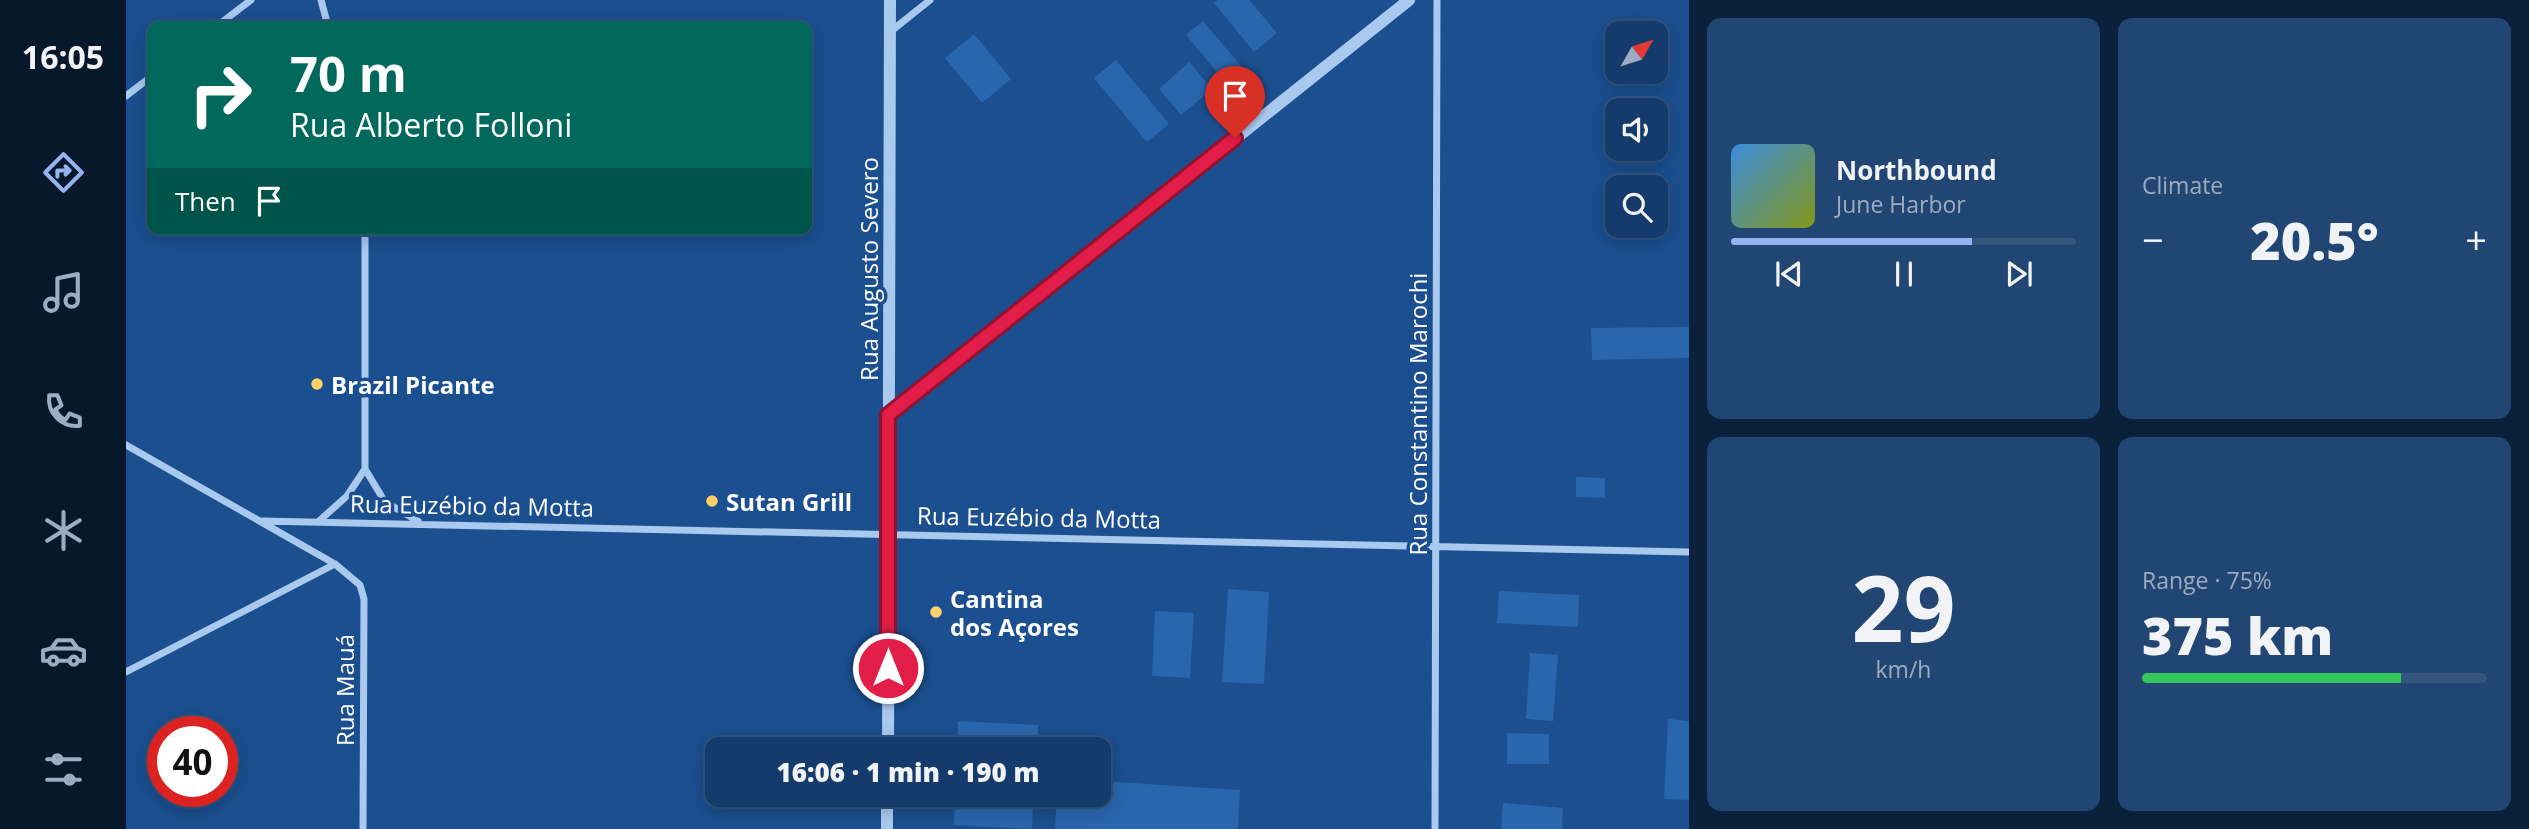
<!DOCTYPE html>
<html lang="en">
<head>
<meta charset="utf-8">
<style>
	body { margin:0; font-family:"Open Sans",sans-serif; background:#214673; color:#f1f3f6; height:100vh; display:flex; flex-direction:column; font-size:26px; white-space:nowrap }
	* { box-sizing:border-box; margin:0 }
	p { font-size:23px; color:#9dadc1 }
	.icon { flex:none; width:38px; height:38px; fill:none; stroke:currentColor; stroke-width:2; stroke-linecap:round; stroke-linejoin:round }
	.map { position:relative; flex:1; overflow:hidden }
	.sheet { display:flex; flex-direction:column; gap:18px; padding:18px; background:#0b203b; width:840px }
	.sheet>* { flex:none }
	.banner { position:absolute; left:21px; top:21px; width:665px; height:214px; border-radius:14px; box-shadow:0 4px 18px #0003,0 0 0 2px #33557e; background:#00695c; color:#fff; overflow:hidden }
	.needle { width:46px; rotate:51deg }
	.fabs { position:absolute; left:1479px; top:21px; display:grid; gap:14px }
	.fabs a { display:grid; place-items:center; width:63px; height:63px; border-radius:14px; background:#143b6b; box-shadow:0 4px 18px #0003,0 0 0 2px #33557e; font-size:35px }
	.speed { position:absolute; left:21px; top:716px; display:flex; gap:14px; font-size:35px; font-weight:700; text-align:center }
	.speed>* { display:grid; place-content:center; width:91px; height:91px; border-radius:50%; background:#143b6b; box-shadow:0 4px 18px #0003,0 0 0 2px #33557e; line-height:1 }
	.speed .limit { border:10px solid #d22; background:#fff; color:#111 }
	.pin { position:absolute; display:grid; place-items:center; width:60px; height:60px; color:#fff; margin:-72px -30px; border-radius:50% 50% 50% 0; rotate:-45deg; box-shadow:0 0 7px #0007 }
	.pin .icon { rotate:45deg }
	.me { position:absolute; width:77px; margin:-38px; rotate:0deg; stroke-linejoin:round; filter:drop-shadow(0 0 5px #0008) }
	.turn { display:flex; align-items:center; gap:24px; height:147px; padding:0 28px; font-size:32px }
	.turn .icon { width:91px; height:91px; stroke-width:2.5 }
	.turn b { display:block; font-size:49px; line-height:60px }
	.then { display:flex; align-items:center; height:66px; padding:0 28px; background:#0003; gap:14px; font-size:26px }
	.big { font-size:52px; font-weight:800; line-height:1.1 }
	.sheet .widget { flex:1; display:flex; flex-direction:column; justify-content:center; gap:10px; min-width:0; padding:0 24px; border-radius:14px; background:#214673 }
	.sheet .dial { align-items:center; gap:0 }
	.dial b { font-size:91px; line-height:1 }
	.song { display:flex; align-items:center; gap:21px }
	.cover { width:84px; height:84px; border-radius:10px; background:linear-gradient(135deg,hsl(210 70% 55%),hsl(70 70% 35%)) }
	.played { height:7px; border-radius:4px; background:linear-gradient(90deg,#95b2f1 70%,#33557e 70%) }
	.keys { display:flex; justify-content:space-around; direction:ltr }
	.heat { display:flex; justify-content:space-between; align-items:center; font-size:38px; direction:ltr }
	.charge { height:10px; border-radius:5px; background:linear-gradient(90deg,#34c759 75%,#33557e 0) }
	.sheet .tiles { flex:1; display:grid; gap:18px; grid-template-columns:repeat(2,1fr) }
	.trip { position:absolute; left:579px; top:737px; width:406px; height:70px; border-radius:14px; background:#143b6b; box-shadow:0 4px 18px #0003,0 0 0 2px #33557e; font-weight:800; line-height:70px; text-align:center }
	main { display:flex; flex:1; min-height:0 }
	.dock { display:flex; flex-direction:column; width:126px; justify-content:space-around; align-items:center; background:#08182b; color:#9dadc1 }
	.dock .icon { width:49px; height:49px }
	.dock .active { color:#95b2f1 }
	.dock b { font-size:32px; color:#f1f3f6 }
	.map>svg:first-child { display:block }
</style>
</head>
<body>
<main>
<nav class="dock">
<b>16:05</b>
<svg class="icon active" aria-label="directions" viewBox="0 0 24 24"><path d="M12 3l9 9-9 9-9-9zM9 14v-3h6M13 9l2 2-2 2"/></svg>
<svg class="icon" aria-label="music" viewBox="0 0 24 24"><path d="M9 18V5l10-2v13"/><circle cx="6" cy="18" r="3"/><circle cx="16" cy="16" r="3"/></svg>
<svg class="icon" aria-label="phone" viewBox="0 0 24 24"><path d="M5 4h4l2 5-3 2q2 4 5 5l2-3 5 2v4C11 20 4 13 5 4z"/></svg>
<svg class="icon" aria-label="climate" viewBox="0 0 24 24"><path d="M12 3v18M4 7l16 10M4 17L20 7"/></svg>
<svg class="icon" aria-label="car" viewBox="0 0 24 24"><path d="M5 17H2v-5l4-1 3-4h7l3 4 3 1v5h-3M9 17h6M6 11h13"/><circle cx="7" cy="17" r="2"/><circle cx="17" cy="17" r="2"/></svg>
<svg class="icon" aria-label="filters" viewBox="0 0 24 24"><path d="M4 7h16M4 17h16"/><circle cx="9" cy="7" r="2"/><circle cx="15" cy="17" r="2"/></svg>
</nav>
<div class="map">
<svg width="1563" height="829" viewBox="0 0 1563 829">
	<rect width="100%" height="100%" fill="#1b4f8f"/>
	<path fill="#2a66ad" d="M1092,0H1123L1151,33L1128,52L1088,3Z
		M1077,21L1119,71L1102,85L1060,35Z
		M848,34L885,79L856,103L819,58Z
		M990,60L1043,124L1021,142L968,78Z
		M1063,62L1086,89L1055,115L1033,89Z
		M1563,327V358L1466,360L1465,328Z
		M1450,477L1479,478V498L1450,497Z
		M1102,589L1143,592L1138,684L1096,682Z
		M1373,591L1453,595L1452,627L1371,623Z
		M1029,611L1068,613L1064,678L1026,676Z
		M1404,653L1432,655L1427,721L1400,719Z
		M1542,719L1563,721V800L1538,799Z
		M832,721L912,725V749H831Z
		M1381,733L1423,734V764H1381Z
		M973,781L1114,790L1112,829H929L931,794H973Z
		M829,794H852V800L907,803L906,829L828,825Z
		M1377,803L1437,808L1436,829H1375Z"/>
	<g fill="none" stroke-linecap="round" stroke-linejoin="round">
		<path stroke="#a9c9ee" stroke-width="7" d="M195,0L202,26
			M91,26L125,0
			M764,32L804,0
			M0,96L26,76
			M0,445L209,564L234,585L238,599L237,829
			M239,469L259,502L292,521
			M136,521L1563,552
			M193,521L221,496L239,469V229
			M0,672L209,564
			M1309,829L1311,0"/>
		<path stroke="#a9c9ee" stroke-width="12" d="M762,416L1283,0
			M762,749L764,0
			M761,829V794"/>
	</g>
	<g fill="none" stroke-linecap="round" stroke-linejoin="round">
		<g stroke="#92132f" stroke-width="18">
			<path id="route" d="M762,668V415L1109,138"/>
		</g>
		<use href="#route" stroke="#e11d48" stroke-width="12"/>
	</g>
	<g fill="#ffd166" stroke="#1b4f8f" stroke-width="2.5">
		<circle cx="191" cy="384" r="7"/>
		<circle cx="586" cy="501" r="7"/>
		<circle cx="810" cy="612" r="7"/>
	</g>
	<g text-anchor="middle" dominant-baseline="central" stroke-width="7" stroke-linejoin="round" paint-order="stroke">
		<g font-size="24" fill="#fff" stroke="#1b4f8f">
			<text transform="translate(742 269) rotate(-90)">Rua Augusto Severo</text>
			<text transform="translate(1291 414) rotate(-90)">Rua Constantino Marochi</text>
			<text transform="translate(346 505) rotate(1)">Rua Euzébio da Motta</text>
			<text transform="translate(913 517) rotate(1)">Rua Euzébio da Motta</text>
			<text transform="translate(218 690) rotate(-90)">Rua Mauá</text>
		</g>
		<g font-size="24" font-weight="bold" fill="#fff" stroke="#1b4f8f" text-anchor="start">
			<text x="205" y="384">Brazil Picante</text>
			<text x="600" y="501">Sutan Grill</text>
			<text x="824" y="598">Cantina<tspan x="824" dy="28">dos Açores</tspan></text>
		</g>
	</g>
</svg>
<div class="fabs">
<a><svg class="needle" viewBox="-14 -14 28 28"><path d="M0-13l5 13h-10z" fill="#e53935"/><path d="M0 13l5-13h-10z" fill="#9dadc1"/></svg></a>
<a><svg class="icon" aria-label="sound" viewBox="0 0 24 24"><path d="M4 9h4l5-4v14l-5-4H4zM17 9q2 3 0 6"/></svg></a>
<a><svg class="icon" aria-label="search" viewBox="0 0 24 24"><circle cx="10" cy="10" r="6"/><path d="M15 15l6 6"/></svg></a>
</div>
<div class="speed"><div class="limit">40</div></div>
<div class="pin" style="left:1109px;top:138px;background:#d93025"><svg class="icon" aria-label="arrive" viewBox="0 0 24 24"><path d="M6 21V4h12l-3 4 3 4H6"/></svg></div>
<svg class="me" style="left:762px;top:668px" viewBox="-20 -20 40 40"><circle r="17" fill="#e11d48" stroke="#fff" stroke-width="3"/><path d="M0-11L8 9 0 5-8 9z" fill="#fff"/></svg>
<div class="trip">16:06 · 1 min · 190 m</div>
<div class="banner">
<div class="turn"><svg class="icon" aria-label="right" viewBox="0 0 24 24"><path d="M7 20v-9h11M14 6l5 5-5 5"/></svg><div><b>70 m</b>Rua Alberto Folloni</div></div>
<div class="then">Then<svg class="icon" aria-label="arrive" viewBox="0 0 24 24"><path d="M6 21V4h12l-3 4 3 4H6"/></svg></div>
</div>
</div>
<section class="sheet">
<div class="tiles">
<div class="widget">
<div class="song"><i class="cover"></i><div><b>Northbound</b><p>June Harbor</p></div></div>
<div class="played"></div>
<div class="keys"><svg class="icon" aria-label="previous" viewBox="0 0 24 24"><path d="M18 5L8 12l10 7zM5 5v14"/></svg><svg class="icon" aria-label="pause" viewBox="0 0 24 24"><path d="M8 5v14M16 5v14"/></svg><svg class="icon" aria-label="next" viewBox="0 0 24 24"><path d="M6 5l10 7-10 7zM19 5v14"/></svg></div>
</div>
<div class="widget"><p>Climate</p>
<div class="heat"><a>−</a><b class="big">20.5°</b><a>+</a></div>
</div>
<div class="widget dial"><b>29</b><p>km/h</p></div>
<div class="widget"><p>Range · 75%</p><b class="big">375 km</b><div class="charge"></div></div>
</div>
</section>
</main>
</body>
</html>
